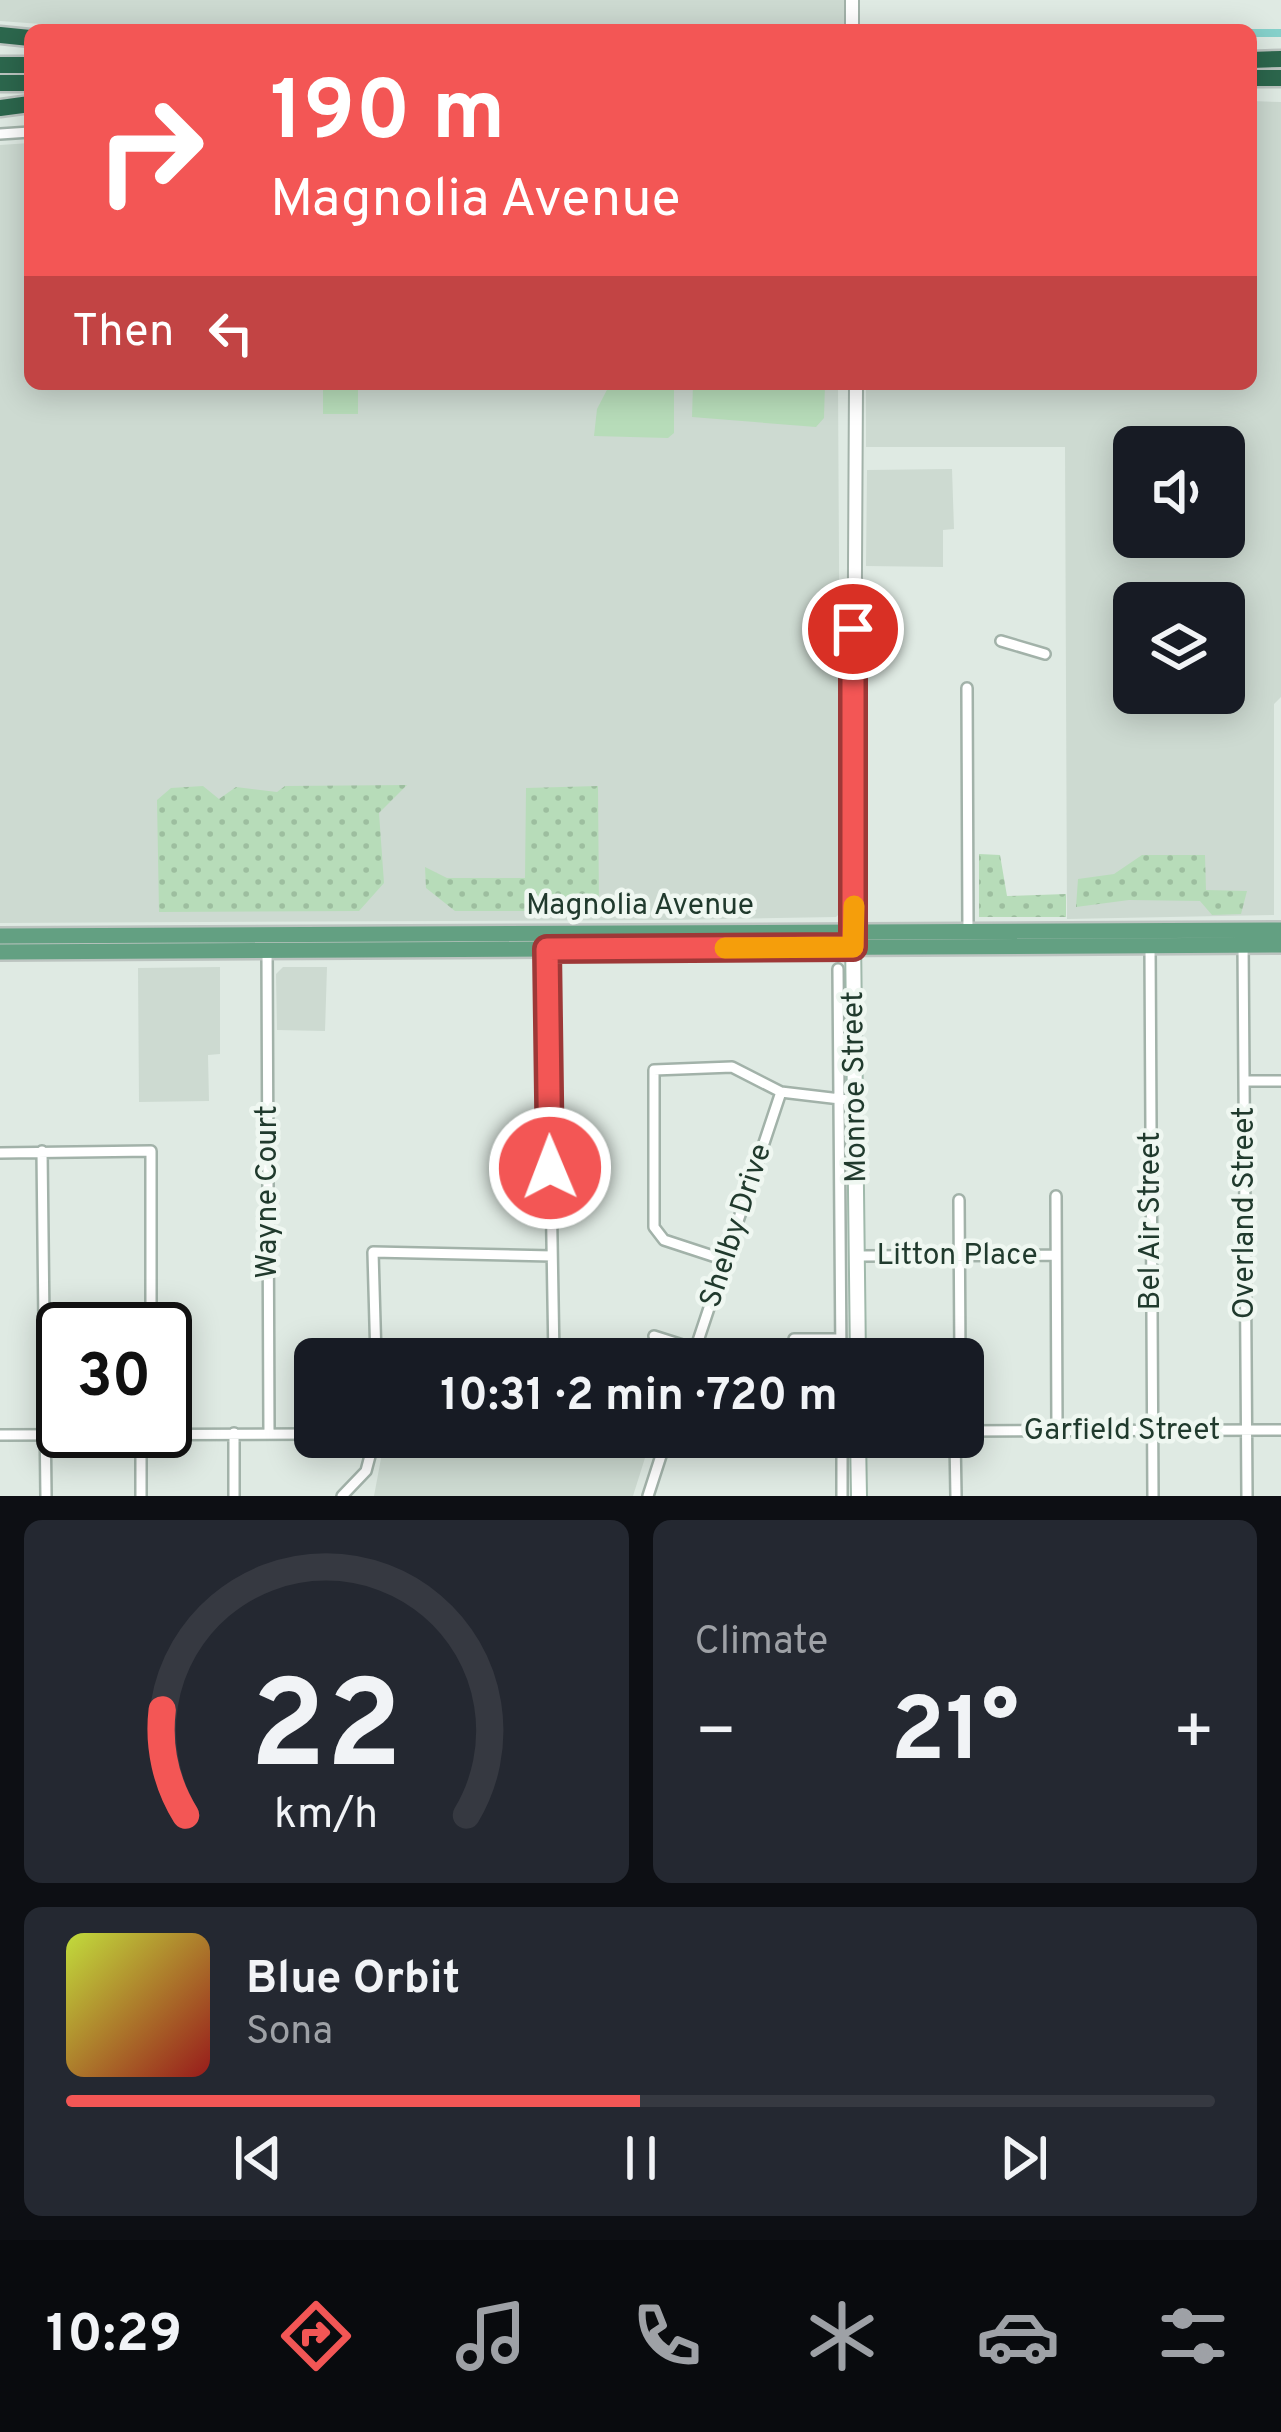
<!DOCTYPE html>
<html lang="en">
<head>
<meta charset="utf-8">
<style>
	body { margin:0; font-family:Overpass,sans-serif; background:#242831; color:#f1f3f6; height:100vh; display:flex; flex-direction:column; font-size:45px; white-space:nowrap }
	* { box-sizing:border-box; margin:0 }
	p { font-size:39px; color:#9ea1a6 }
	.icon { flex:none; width:66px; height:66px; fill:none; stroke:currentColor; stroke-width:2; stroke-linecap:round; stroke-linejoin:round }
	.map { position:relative; height:1496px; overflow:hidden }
	.sheet { display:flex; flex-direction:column; gap:24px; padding:24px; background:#0d0f14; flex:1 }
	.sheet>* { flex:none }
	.banner { position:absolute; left:24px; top:24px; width:1233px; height:366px; border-radius:18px; box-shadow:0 6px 30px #0003; background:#f35655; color:#fff; overflow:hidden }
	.buttons { position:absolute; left:1113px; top:426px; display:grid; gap:24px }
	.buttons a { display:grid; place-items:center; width:132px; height:132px; border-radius:18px; background:#171b24; box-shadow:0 6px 30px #0003; font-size:60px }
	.speed { position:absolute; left:36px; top:1302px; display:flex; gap:24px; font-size:60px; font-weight:700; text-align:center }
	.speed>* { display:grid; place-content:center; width:156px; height:156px; border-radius:50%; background:#171b24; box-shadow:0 6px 30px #0003; line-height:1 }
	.speed .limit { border:6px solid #111; border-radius:18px; background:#fff; color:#111 }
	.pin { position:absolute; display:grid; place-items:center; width:102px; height:102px; color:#fff; margin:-51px; border:6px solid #fff; border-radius:50%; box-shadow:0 3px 12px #0007 }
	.me { position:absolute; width:132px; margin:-66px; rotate:359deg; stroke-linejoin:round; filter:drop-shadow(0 0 9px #0008) }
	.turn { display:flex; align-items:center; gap:42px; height:252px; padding:0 48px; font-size:54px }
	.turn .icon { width:156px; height:156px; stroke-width:2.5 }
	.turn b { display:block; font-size:84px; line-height:102px }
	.then { display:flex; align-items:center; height:114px; padding:0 48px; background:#0003; gap:24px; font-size:45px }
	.big { font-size:90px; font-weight:700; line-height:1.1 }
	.sheet .widget { flex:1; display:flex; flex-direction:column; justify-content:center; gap:18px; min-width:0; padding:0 42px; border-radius:18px; background:#242831 }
	.sheet .dial { align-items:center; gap:0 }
	.dial svg { height:312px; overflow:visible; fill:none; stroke:#363941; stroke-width:7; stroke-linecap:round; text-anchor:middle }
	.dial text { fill:#f1f3f6; stroke:none }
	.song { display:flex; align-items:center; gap:36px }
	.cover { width:144px; height:144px; border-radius:18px; background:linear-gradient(135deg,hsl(70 70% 55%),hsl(0 70% 35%)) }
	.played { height:12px; border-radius:6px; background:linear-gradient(90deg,#f35655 50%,#363941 50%) }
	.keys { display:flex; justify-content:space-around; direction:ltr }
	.heat { display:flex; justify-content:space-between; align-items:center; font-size:66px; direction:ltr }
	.sheet .tiles { flex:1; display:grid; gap:24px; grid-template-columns:1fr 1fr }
	.widget:last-child { grid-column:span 2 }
	.trip { position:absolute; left:294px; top:1338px; width:690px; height:120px; border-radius:18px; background:#171b24; box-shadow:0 6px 30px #0003; font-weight:700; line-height:120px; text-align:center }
	.dock { display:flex; height:192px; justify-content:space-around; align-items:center; background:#090b0e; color:#9ea1a6 }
	.dock .icon { width:84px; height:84px }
	.dock .selected { color:#f35655 }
	.dock b { font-size:54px; color:#f1f3f6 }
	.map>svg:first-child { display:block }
</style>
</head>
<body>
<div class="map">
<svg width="1281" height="1496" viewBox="0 0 1281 1496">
	<defs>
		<pattern id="green-dots" width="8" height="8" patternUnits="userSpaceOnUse" patternTransform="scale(3)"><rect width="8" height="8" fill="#b7dcb9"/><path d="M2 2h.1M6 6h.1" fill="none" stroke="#9dbe9f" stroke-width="1.8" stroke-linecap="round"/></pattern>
	</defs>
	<rect width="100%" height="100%" fill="#dfeae3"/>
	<path fill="#cddad1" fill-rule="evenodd" d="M0,0H845V30H123L0,21Z
		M1251,101L1281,102V697L1274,704V915L1067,919L1065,447H866V384H1251ZM1134,447H1224V537H1134ZM1134,603H1224V693H1134Z
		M30,143V384H838L841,912L836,917L667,920L0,923V145Z
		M952,469L954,529L943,530V567L866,566L867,470Z
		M220,967V1054L208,1055L209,1101L139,1102L138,968Z
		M283,967H327L325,1031L277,1030L276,974Z
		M385,1437H551L650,1442L633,1496H374Z"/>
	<path fill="url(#green-dots)" d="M407,785L379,813L384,883L359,911L159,912L157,800L171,788L203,786L219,799L236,787L277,792L285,786Z
		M598,786L599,911H455L426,888L425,867L447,878H525L526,788Z
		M979,854L1000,855L1007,896L1066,894V917H979Z
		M1142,855H1205L1206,890L1247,891L1241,914L1212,915L1200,901L1129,900L1076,907L1078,879L1114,874Z"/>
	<path fill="#b7dcb9" d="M323,384H358V414H323Z
		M610,384H674V433L668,438L594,436L597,409Z
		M693,384H825L824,418L816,427L692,417Z"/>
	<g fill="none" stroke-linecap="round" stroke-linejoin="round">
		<path stroke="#86d1cb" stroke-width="8" d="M1251,33H1281"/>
		<g stroke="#a2b2a9" stroke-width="14">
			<path id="minor" d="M0,134L30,132
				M1001,641L1045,654
				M967,688L968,932
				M1243,942L1247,1496
				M547,945L554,1359
				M1150,946L1153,1496
				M267,950L269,1433
				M838,969L841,1359
				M1244,1081H1281
				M42,1151L46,1496
				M0,1153L151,1151V1329
				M1056,1196L1057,1431
				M959,1200L960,1359
				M859,1256L1056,1255
				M725,1260L664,1240L654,1227V1070L732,1067L781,1092L857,1101
				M654,1336L695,1349
				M794,1339H841
				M376,1359L373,1252L552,1256
				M692,1359L781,1092
				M141,1431V1496
				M963,1431L1281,1430
				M234,1433V1496
				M0,1435L315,1434
				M842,1437V1496
				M955,1437L956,1496
				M342,1496L366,1471L375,1437
				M648,1496L667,1437"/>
		</g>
		<g stroke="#a2b2a9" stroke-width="16">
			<path id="tertiary" d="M852,0V30
				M853,932L856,384"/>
		</g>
		<g stroke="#a0b9ab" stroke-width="18">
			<path id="secondary" d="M853,938L858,1359
				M858,1437L859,1496"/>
		</g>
		<g stroke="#bcc4c0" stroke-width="20">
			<path id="primary" d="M0,936L1281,930
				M0,952L1281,945"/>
		</g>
		<g stroke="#bcc4c0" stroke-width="21">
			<path id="motorway" d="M0,35L30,38
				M1251,60L1281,59
				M0,65H30
				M1251,78H1281
				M0,83H30
				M0,108L30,104"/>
		</g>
		<use href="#minor" stroke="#fff" stroke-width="9"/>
		<use href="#tertiary" stroke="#fff" stroke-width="12"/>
		<use href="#secondary" stroke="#fff" stroke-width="14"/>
		<use href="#primary" stroke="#63a082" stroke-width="15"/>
		<use href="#motorway" stroke="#2c674d" stroke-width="16"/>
	</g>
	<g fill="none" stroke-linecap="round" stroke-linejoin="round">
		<g stroke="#9e3837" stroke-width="30">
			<path id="route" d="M550,1168L547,949L853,947V629"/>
		</g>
		<use href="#route" stroke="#f35655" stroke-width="21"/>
		<path stroke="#f59e0b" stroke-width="21" d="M725,948L853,947L854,906"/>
	</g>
	<g text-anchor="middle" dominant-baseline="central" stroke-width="9" stroke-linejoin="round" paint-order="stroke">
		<g font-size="30" fill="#203a2d" stroke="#eff7f1">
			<text x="640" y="906">Magnolia Avenue</text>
			<text transform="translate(856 1087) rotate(-91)">Monroe Street</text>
			<text transform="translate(268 1192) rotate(-90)">Wayne Court</text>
			<text transform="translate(1245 1213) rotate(-90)">Overland Street</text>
			<text transform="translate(1151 1221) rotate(-90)">Bel Air Street</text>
			<text transform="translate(737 1226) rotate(-72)">Shelby Drive</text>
			<text x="957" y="1256">Litton Place</text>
			<text x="1122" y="1431">Garfield Street</text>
		</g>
	</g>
</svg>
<div class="buttons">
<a><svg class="icon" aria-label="sound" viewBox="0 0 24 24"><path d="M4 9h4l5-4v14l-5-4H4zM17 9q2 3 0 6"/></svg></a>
<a><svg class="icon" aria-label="layers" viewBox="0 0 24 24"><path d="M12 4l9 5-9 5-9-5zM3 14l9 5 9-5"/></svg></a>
</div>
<div class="speed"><div class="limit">30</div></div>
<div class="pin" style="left:853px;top:629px;background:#d93025"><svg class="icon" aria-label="arrive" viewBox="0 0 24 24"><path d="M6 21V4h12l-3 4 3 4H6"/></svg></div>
<svg class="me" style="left:550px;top:1168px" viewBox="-20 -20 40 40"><circle r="17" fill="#f35655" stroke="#fff" stroke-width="3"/><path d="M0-11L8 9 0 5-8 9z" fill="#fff"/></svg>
<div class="trip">10:31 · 2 min · 720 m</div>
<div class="banner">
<div class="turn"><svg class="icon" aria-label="right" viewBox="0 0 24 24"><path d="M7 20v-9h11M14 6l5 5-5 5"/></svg><div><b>190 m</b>Magnolia Avenue</div></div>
<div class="then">Then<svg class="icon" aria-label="left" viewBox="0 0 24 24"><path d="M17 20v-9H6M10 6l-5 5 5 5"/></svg></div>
</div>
</div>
<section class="sheet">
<div class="tiles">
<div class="widget dial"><svg viewBox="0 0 100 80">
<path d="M14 69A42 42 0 1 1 86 69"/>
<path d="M14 69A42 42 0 0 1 8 42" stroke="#f35655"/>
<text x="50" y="56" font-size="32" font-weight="700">22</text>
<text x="50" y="72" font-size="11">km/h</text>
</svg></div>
<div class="widget"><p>Climate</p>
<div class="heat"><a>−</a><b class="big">21°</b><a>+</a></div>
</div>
<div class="widget">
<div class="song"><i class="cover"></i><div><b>Blue Orbit</b><p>Sona</p></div></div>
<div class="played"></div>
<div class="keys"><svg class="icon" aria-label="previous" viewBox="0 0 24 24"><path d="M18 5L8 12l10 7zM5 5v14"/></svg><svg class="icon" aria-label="pause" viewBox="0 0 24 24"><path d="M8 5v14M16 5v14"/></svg><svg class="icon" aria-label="next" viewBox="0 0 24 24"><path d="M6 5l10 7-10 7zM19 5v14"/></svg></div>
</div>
</div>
</section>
<nav class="dock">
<b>10:29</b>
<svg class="icon selected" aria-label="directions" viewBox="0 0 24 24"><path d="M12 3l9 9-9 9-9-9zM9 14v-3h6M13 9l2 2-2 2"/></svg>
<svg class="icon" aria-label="music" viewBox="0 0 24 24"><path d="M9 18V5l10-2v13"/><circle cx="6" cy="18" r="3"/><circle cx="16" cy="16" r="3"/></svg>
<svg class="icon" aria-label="phone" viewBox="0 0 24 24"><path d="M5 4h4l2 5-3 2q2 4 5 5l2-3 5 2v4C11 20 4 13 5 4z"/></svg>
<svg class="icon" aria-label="climate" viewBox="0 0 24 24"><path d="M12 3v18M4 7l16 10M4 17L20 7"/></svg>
<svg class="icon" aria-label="car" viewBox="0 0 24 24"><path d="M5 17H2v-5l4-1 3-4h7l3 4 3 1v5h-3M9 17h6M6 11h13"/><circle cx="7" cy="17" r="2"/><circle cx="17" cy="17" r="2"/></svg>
<svg class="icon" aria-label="filters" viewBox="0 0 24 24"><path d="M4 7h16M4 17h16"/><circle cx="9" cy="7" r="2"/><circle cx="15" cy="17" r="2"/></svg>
</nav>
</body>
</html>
